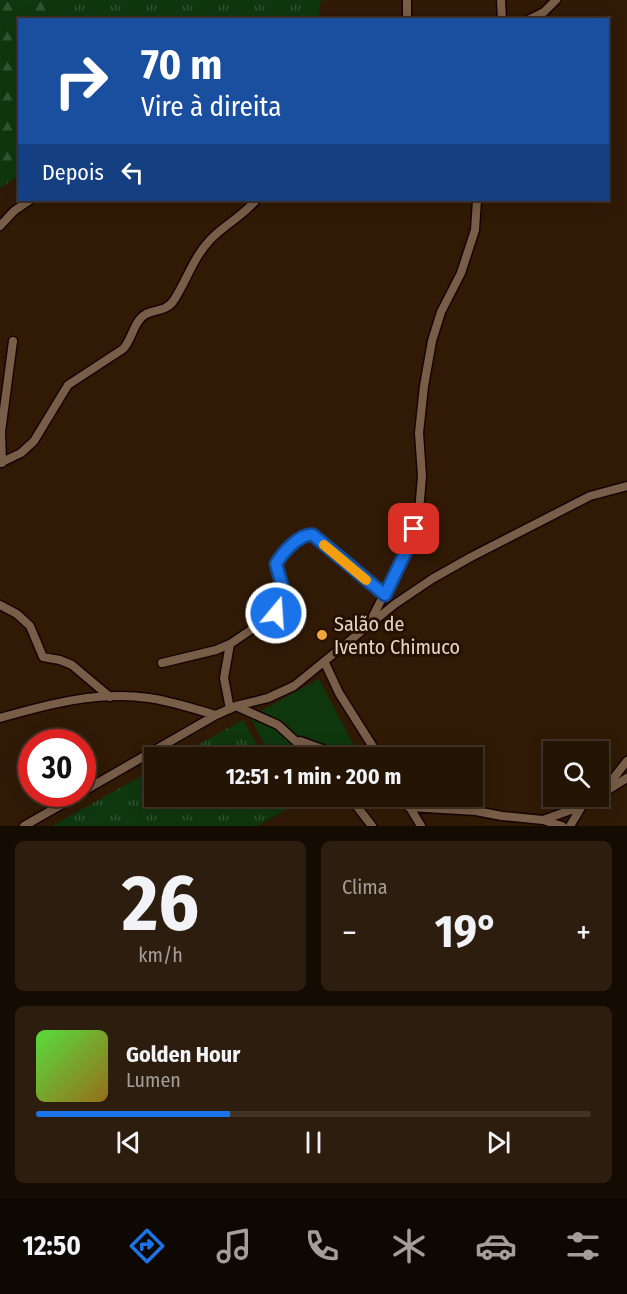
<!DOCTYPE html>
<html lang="pt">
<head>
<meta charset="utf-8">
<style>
	body { margin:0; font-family:"Fira Sans Condensed",sans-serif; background:#2c1d0e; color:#f1f3f6; height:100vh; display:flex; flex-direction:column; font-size:22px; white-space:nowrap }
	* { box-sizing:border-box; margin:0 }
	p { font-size:20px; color:#a39e9a }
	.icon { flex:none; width:33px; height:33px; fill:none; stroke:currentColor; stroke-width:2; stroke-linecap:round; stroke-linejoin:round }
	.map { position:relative; height:826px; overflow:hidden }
	.details { display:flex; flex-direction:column; gap:15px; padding:15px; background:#140b02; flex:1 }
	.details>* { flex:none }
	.guide { position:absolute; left:18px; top:18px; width:591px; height:183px; border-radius:0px; box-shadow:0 3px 15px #0003,0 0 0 2px #413326; background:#1a4fa0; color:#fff; overflow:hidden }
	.tools { position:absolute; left:543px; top:741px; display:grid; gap:12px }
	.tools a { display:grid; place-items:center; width:66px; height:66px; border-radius:0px; background:#241404; box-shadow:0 3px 15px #0003,0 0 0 2px #413326; font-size:30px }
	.speed { position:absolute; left:18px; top:729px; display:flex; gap:12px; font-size:30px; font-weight:700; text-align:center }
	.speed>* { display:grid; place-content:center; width:78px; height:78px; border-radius:50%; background:#241404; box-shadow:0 3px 15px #0003,0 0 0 2px #413326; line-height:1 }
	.speed .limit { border:9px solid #d22; background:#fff; color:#111 }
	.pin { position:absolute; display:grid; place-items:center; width:51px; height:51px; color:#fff; margin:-26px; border-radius:12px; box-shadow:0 3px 9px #0006 }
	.me { position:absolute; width:66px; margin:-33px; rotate:18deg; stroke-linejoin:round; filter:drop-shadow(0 0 4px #0008) }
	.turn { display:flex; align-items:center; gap:21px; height:126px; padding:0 24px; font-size:27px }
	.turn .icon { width:78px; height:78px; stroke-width:2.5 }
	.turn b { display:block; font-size:42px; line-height:51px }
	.then { display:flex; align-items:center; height:57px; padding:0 24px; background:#0003; gap:12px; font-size:22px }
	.big { font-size:45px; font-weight:700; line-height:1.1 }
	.details .tile { flex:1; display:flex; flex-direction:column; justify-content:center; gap:9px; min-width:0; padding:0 21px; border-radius:9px; background:#2c1d0e }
	.details .dial { align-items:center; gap:0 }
	.dial b { font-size:78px; line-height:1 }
	.song { display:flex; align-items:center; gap:18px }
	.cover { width:72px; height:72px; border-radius:9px; background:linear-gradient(135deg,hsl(110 70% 55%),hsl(40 70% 35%)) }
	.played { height:6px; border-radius:3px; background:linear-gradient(90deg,#1a73e8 35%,#413326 35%) }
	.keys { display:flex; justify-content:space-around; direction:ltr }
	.heat { display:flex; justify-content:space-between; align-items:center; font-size:33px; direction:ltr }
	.details .tiles { flex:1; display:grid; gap:15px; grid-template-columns:1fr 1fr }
	.tile:last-child { grid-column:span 2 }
	.trip { position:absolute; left:144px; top:747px; width:339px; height:60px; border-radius:0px; background:#241404; box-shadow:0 3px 15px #0003,0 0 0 2px #413326; font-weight:700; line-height:60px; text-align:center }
	.menu { display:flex; height:96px; justify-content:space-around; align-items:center; background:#0e0802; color:#a39e9a }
	.menu .icon { width:42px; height:42px }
	.menu .active { color:#1a73e8 }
	.menu b { font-size:27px; color:#f1f3f6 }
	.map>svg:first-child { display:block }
</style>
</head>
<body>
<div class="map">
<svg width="627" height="826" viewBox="0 0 627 826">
	<defs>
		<pattern id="grass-tufts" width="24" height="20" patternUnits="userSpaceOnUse" patternTransform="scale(1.5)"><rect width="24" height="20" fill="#0f370e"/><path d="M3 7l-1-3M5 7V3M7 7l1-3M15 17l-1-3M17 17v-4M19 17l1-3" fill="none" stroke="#325330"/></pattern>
		<pattern id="forest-firs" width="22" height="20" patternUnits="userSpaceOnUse" patternTransform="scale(1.5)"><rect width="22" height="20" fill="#0f370e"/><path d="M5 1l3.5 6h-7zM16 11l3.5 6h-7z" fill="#325330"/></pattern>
	</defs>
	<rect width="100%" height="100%" fill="#301a06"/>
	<path fill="url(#grass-tufts)" d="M41,0H321L318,20L82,19Z
		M243,720L264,757H176Z
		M154,769V796L285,797L291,807L257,826H52Z"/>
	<path fill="url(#forest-firs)" d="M0,0H41L82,19L20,20V129L16,135L19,138V176L0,188Z"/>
	<path fill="#0f370e" d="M319,679L360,757H271L250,717Z
		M290,797H318L296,808Z"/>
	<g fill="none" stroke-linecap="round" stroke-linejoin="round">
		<g stroke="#170400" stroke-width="11">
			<path id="minor" d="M501,0L502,20
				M407,20V0
				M528,20L544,12L556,0
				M0,226L14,211L30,200
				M0,463L21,453L34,441L68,385L123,349C132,340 134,320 146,314C157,309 167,311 174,300C187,280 193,258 210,240C224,225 243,216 256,200
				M2,463L1,432L13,341
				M0,605L17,614L30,626L43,657L60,660L72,665L110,697
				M370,622L409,545L419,512L422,476L419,433L424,386L432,341L441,312L461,273L475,230L477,200
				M162,663L216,650L230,644L276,613L286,600V593L276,564L284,553L308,534L313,535L385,595
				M325,663L339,693L380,758
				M236,706L278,725L314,758
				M230,709L224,678L230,644
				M0,718C49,704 97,691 149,698C171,701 194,709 216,715
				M300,741L347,758
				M605,789L627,761
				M82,792L216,715L236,706L268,698L294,686L395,604L432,579L471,557L590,496L627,486
				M349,796L372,826
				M403,796L421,826
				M409,807L476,811L502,816L543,820L582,806L627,778
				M543,820L562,826
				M24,826L80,794
				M570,826L582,806"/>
		</g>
		<use href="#minor" stroke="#785d48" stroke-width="8"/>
	</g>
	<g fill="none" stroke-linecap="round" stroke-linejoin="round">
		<g stroke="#114b97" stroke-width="15">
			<path id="route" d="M276,613L286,600L276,564C282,553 300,533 313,535L385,595L409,545L414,529"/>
		</g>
		<use href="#route" stroke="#1a73e8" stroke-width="10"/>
		<path stroke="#f59e0b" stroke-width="10" d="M324,545L366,580"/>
	</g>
	<circle fill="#efa73d" stroke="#261000" stroke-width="2" cx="322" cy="635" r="6"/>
	<g text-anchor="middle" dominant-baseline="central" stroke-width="6" stroke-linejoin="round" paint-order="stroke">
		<g font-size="20" fill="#e5d5c9" stroke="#261000" text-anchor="start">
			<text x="334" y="624">Salão de<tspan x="334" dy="23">Ivento Chimuco</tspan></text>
		</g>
	</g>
</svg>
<div class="tools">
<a><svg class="icon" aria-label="search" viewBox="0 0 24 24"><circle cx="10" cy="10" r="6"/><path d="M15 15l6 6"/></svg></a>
</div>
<div class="speed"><div class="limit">30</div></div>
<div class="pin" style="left:414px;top:529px;background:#d93025"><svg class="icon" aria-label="arrive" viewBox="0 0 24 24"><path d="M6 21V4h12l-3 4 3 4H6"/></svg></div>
<svg class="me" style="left:276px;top:613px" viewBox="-20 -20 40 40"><circle r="17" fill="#1a73e8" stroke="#fff" stroke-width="3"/><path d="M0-11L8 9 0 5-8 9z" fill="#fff"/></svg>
<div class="trip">12:51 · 1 min · 200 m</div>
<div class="guide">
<div class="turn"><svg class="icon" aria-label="right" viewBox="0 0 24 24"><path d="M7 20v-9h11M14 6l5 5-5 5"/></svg><div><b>70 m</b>Vire à direita</div></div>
<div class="then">Depois<svg class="icon" aria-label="left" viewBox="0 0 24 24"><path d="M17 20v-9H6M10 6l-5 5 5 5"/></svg></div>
</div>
</div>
<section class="details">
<div class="tiles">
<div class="tile dial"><b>26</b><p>km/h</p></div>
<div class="tile"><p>Clima</p>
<div class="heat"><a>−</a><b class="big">19°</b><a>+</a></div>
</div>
<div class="tile">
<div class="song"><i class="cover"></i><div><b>Golden Hour</b><p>Lumen</p></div></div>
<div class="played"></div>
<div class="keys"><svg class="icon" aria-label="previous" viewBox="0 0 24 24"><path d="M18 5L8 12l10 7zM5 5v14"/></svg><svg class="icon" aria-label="pause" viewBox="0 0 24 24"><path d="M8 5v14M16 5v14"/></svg><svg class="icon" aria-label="next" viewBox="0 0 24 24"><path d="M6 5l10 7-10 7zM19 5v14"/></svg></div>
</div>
</div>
</section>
<nav class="menu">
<b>12:50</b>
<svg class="icon active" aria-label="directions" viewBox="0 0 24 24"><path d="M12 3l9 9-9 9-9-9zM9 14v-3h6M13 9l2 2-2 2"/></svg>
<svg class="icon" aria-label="music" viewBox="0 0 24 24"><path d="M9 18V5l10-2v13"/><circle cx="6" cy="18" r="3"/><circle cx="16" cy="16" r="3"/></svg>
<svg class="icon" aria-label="phone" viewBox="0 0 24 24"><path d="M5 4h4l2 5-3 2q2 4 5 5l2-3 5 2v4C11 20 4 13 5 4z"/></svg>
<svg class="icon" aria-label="climate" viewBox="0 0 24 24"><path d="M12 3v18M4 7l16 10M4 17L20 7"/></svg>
<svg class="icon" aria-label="car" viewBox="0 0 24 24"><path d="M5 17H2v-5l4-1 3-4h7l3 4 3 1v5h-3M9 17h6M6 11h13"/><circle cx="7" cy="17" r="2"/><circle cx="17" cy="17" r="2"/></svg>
<svg class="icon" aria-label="filters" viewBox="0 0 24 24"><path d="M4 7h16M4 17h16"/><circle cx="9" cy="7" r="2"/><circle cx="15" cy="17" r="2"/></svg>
</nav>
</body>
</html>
